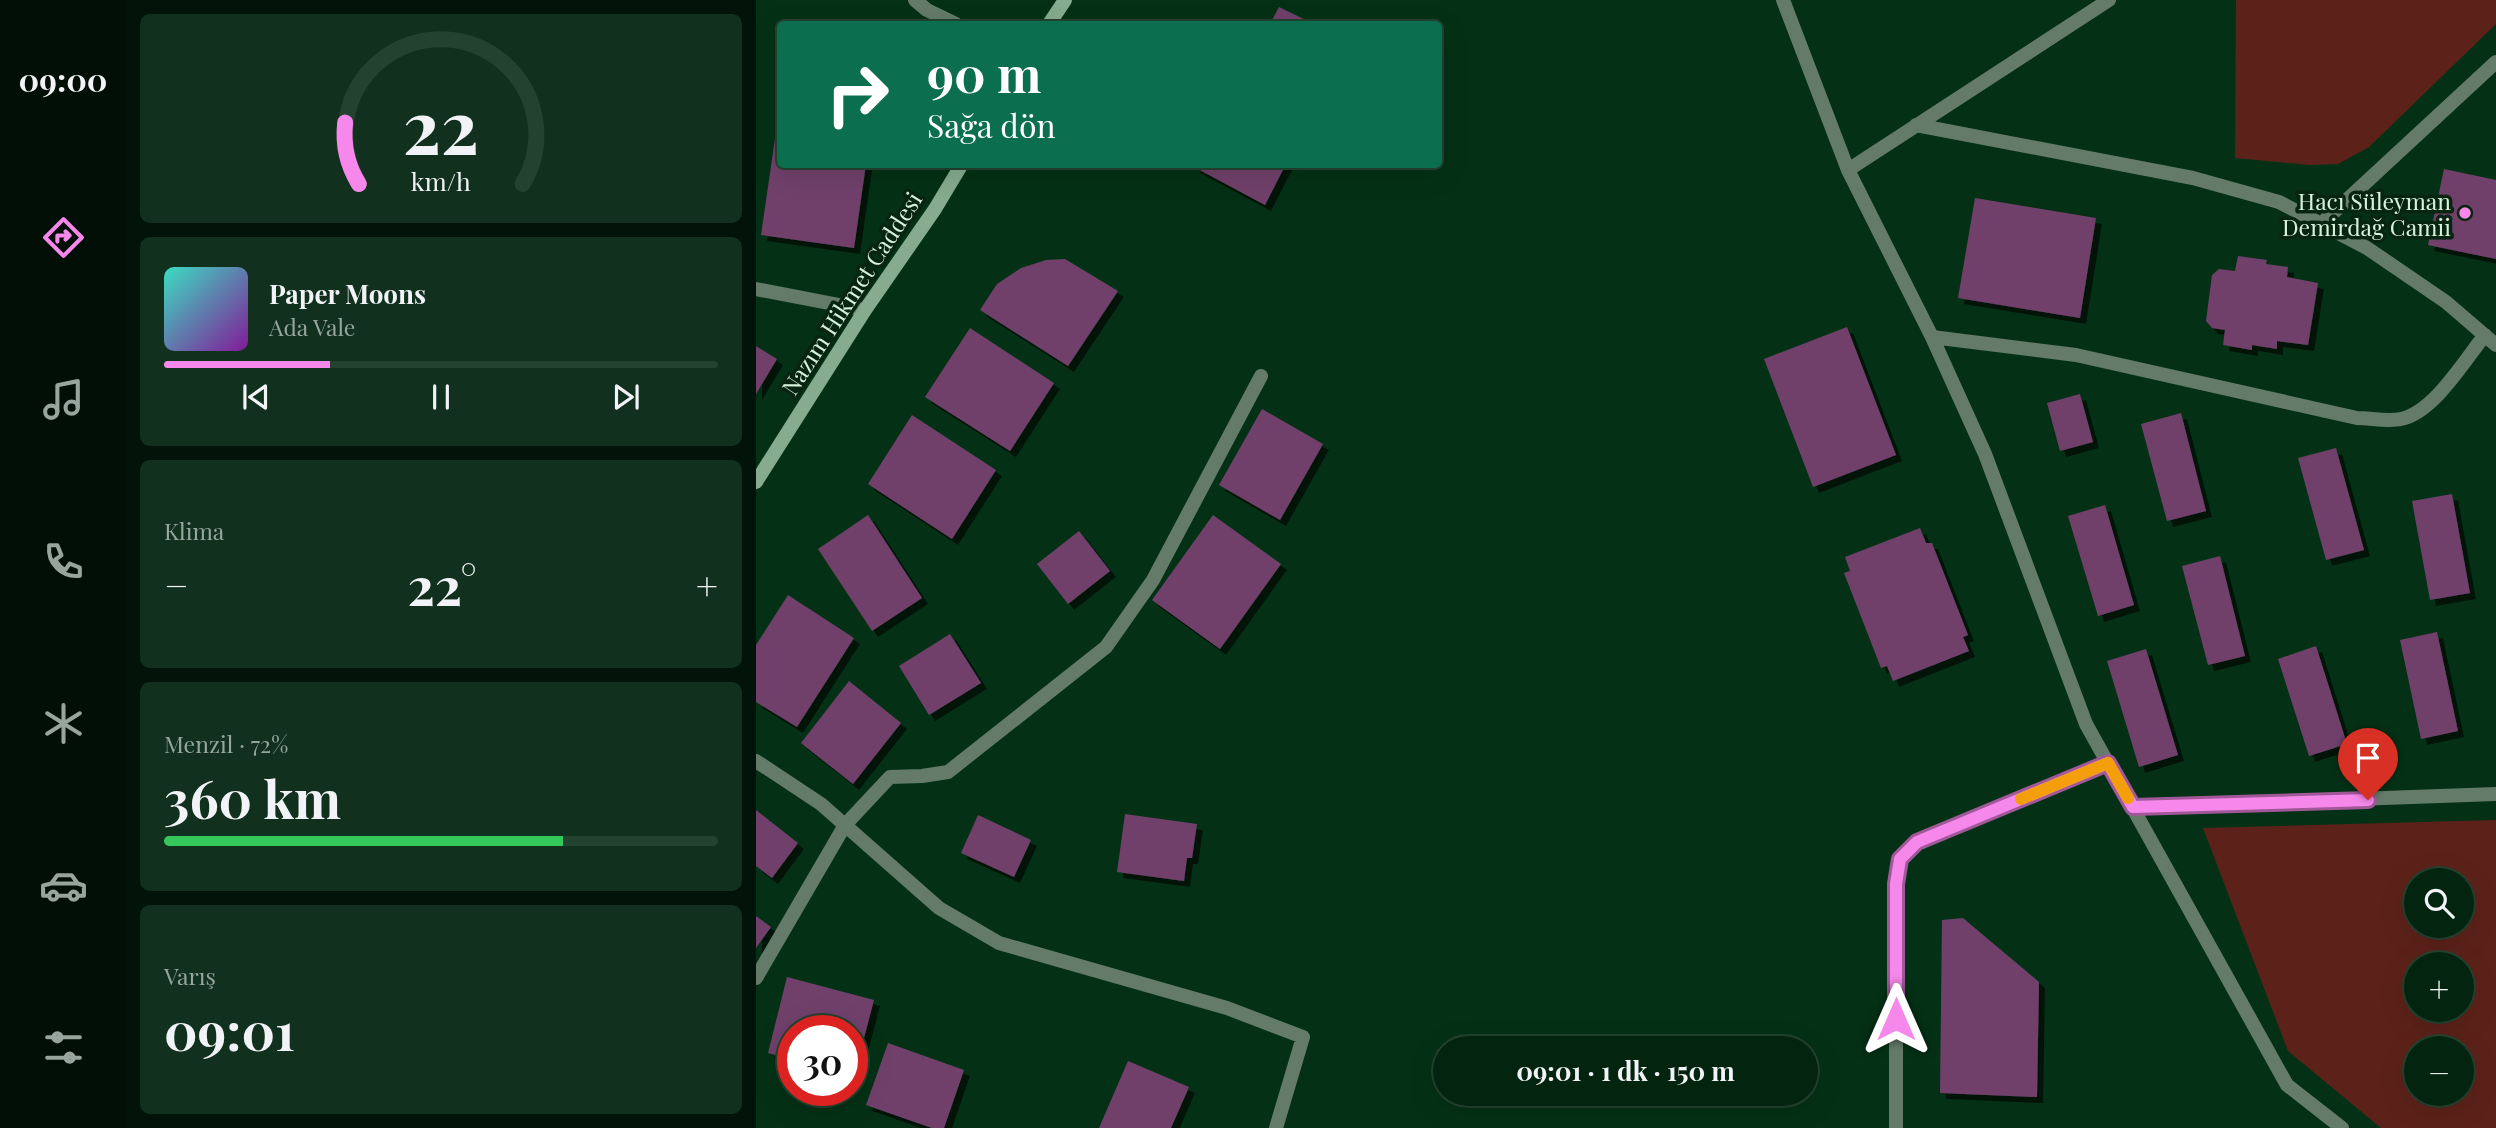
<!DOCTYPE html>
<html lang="tr">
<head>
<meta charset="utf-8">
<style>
	body { margin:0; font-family:"Playfair Display",serif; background:#11311e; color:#f1f3f6; height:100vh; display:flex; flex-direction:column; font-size:26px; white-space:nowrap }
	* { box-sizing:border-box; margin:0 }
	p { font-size:23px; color:#97a59f }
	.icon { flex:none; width:38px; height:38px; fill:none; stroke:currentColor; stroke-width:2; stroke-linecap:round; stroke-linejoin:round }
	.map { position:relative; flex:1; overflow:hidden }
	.details { display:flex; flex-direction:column; gap:14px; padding:14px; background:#021409; width:630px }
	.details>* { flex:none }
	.guide { position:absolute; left:21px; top:21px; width:665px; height:147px; border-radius:7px; box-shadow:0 7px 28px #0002,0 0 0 2px #244230; background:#0b6e4f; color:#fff; overflow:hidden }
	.buttons { position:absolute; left:1648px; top:868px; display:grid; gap:14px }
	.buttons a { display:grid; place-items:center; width:70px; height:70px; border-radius:50%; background:#032510; box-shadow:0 7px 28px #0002,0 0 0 2px #244230; font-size:35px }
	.speed { position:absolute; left:21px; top:1015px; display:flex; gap:14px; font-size:35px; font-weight:700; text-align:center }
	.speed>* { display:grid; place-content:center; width:91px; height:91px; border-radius:50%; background:#032510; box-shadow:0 7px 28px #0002,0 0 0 2px #244230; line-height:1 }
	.speed .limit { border:10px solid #d22; background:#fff; color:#111 }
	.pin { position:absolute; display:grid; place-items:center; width:60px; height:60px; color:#fff; margin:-72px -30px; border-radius:50% 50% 50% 0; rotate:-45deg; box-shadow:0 0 7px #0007 }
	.pin .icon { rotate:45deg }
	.me { position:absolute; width:77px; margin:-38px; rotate:0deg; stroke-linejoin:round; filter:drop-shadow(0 0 5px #0008) }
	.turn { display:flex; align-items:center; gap:24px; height:147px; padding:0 35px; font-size:32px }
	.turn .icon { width:91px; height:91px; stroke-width:2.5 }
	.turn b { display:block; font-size:49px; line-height:60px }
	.big { font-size:52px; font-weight:700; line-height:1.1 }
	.details .card { flex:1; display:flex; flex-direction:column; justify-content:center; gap:10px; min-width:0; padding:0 24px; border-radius:10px; background:#11311e }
	.details .dial { align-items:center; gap:0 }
	.dial svg { height:182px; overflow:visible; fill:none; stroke:#244230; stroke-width:7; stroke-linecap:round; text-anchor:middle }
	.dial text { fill:#f1f3f6; stroke:none }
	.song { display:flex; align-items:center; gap:21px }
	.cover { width:84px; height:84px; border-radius:10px; background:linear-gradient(135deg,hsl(170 70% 55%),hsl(290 70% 35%)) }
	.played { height:7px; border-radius:4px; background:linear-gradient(90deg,#f788eb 30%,#244230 30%) }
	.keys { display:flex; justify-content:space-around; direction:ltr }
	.heat { display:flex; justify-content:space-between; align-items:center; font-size:38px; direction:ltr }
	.charge { height:10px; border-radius:5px; background:linear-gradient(90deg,#34c759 72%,#244230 0) }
	.trip { position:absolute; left:677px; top:1036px; width:385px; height:70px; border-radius:35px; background:#032510; box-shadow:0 7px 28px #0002,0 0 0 2px #244230; font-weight:700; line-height:70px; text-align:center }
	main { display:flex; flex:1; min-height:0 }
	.tabs { display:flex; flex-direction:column; width:126px; justify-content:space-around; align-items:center; background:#010f06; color:#97a59f }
	.tabs .icon { width:49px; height:49px }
	.tabs .current { color:#f788eb }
	.tabs b { font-size:32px; color:#f1f3f6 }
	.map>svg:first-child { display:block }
</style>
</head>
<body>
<main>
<nav class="tabs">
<b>09:00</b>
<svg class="icon current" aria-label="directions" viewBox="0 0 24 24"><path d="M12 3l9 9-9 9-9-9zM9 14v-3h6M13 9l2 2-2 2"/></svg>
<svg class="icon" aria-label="music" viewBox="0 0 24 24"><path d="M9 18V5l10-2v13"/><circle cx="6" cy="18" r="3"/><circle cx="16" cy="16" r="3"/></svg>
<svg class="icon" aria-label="phone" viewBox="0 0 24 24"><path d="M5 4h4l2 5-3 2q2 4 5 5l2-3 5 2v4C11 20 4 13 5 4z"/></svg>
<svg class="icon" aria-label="climate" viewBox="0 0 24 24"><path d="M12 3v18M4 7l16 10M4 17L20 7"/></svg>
<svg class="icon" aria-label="car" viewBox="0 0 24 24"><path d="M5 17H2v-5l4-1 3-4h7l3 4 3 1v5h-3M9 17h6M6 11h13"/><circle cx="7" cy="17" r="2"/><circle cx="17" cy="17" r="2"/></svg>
<svg class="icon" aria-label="filters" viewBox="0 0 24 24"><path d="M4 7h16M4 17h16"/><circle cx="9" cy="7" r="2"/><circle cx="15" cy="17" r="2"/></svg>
</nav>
<section class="details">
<div class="card dial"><svg viewBox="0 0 100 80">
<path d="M14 69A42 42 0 1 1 86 69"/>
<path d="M14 69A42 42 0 0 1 8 42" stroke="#f788eb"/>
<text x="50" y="56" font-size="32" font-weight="700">22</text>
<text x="50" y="72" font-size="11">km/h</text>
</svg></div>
<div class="card">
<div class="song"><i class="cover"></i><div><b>Paper Moons</b><p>Ada Vale</p></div></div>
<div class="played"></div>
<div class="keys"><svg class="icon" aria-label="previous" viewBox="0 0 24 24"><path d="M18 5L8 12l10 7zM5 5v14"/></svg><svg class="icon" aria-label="pause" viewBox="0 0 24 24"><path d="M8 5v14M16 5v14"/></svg><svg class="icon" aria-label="next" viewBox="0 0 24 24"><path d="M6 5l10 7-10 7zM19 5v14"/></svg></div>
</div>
<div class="card"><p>Klima</p>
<div class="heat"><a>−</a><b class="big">22°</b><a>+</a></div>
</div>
<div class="card"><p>Menzil · 72%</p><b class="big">360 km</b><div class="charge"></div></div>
<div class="card"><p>Varış</p><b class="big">09:01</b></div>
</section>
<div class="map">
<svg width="1740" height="1128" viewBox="0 0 1740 1128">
	<defs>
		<filter id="shadow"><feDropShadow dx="6" dy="6" stdDeviation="0" flood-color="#0009"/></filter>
	</defs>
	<rect width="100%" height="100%" fill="#043115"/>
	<path fill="#5c2219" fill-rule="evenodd" d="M1480,0H1740V24L1613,147L1582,164L1554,165L1479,158Z
		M1740,820V1128H1625L1532,1051L1447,828ZM1661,880H1706V926H1661ZM1661,964H1706V1010H1661ZM1661,1048H1706V1094H1661Z"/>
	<path fill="#6f416a" filter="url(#shadow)" d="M523,7L558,24H514Z
		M22,118L24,119V164H110L98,248L5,235Z
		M439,164H530L509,205L438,167Z
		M1688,169L1740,180V259L1672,245Z
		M1219,198L1340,218L1324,318L1202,298Z
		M1482,256L1511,260L1510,264L1532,267L1531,277L1562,283L1552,345L1521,341V349L1496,345V350L1467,345L1469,330L1456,328L1450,321L1456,275L1463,269L1479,271Z
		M309,259L362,291L312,366L224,310L241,284L265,268L290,260Z
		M1091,327L1140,455L1057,487L1008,359Z
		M214,328L298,383L254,451L169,397Z
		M0,346L21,359L0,394Z
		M1324,394L1337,442L1304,451L1291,403Z
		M506,409L567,444L524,520L463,485Z
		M1425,413L1450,511L1411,521L1385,424Z
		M156,415L240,470L196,539L112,484Z
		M1580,448L1608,550L1570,560L1542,458Z
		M1696,494L1714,593L1674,600L1656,501Z
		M1349,505L1378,605L1342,616L1312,516Z
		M112,515L166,598L116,631L62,549Z
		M457,515L525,564L464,649L396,600Z
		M1164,528L1170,543H1176L1212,635L1207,637L1213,651L1137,681L1131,666L1125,668L1088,573L1094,571L1089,557Z
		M323,531L354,571L312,604L281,564Z
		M1464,556L1489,656L1452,665L1426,566Z
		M32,595L98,638L41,727L0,702V645Z
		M1681,632L1702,731L1665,739L1644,640Z
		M194,634L225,683L173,715L143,666Z
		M1560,646L1591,744L1553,756L1522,659Z
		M1390,649L1422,755L1383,767L1351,661Z
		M93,681L145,723L97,784L45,743Z
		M0,810L42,843L16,878L0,866Z
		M369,814L441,824L436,858H431L428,881L361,872Z
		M222,815L275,840L258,877L205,853Z
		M0,916L15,927L0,948Z
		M1207,918L1283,982L1281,1097L1184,1093L1186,920Z
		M31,977L118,1000L98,1076L96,1075V1031H37V1060L12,1053Z
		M132,1043L208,1070L188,1128H176L110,1105Z
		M372,1061L433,1087L415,1128H343Z"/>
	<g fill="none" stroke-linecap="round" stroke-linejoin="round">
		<path stroke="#647b69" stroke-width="14" d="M159,0L171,10L200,24
			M1027,0L1092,170L1176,337L1229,454L1330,724L1531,1085L1586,1128
			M1160,125L1437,178L1523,202L1611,248L1690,302L1740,345
			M1092,170L1353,0
			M1566,223L1740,62
			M0,289L109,310
			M1176,337L1320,355L1601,418C1614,418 1632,422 1645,419C1678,412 1708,361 1729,335
			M0,761L65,804L183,908L243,943L471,1008L547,1037L520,1128
			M1377,807L1740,794
			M0,978L89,825L134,777L166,776L192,772L350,647L397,580L505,376
			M1140,1128V884L1144,859L1161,842L1352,763"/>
		<path stroke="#86ab8e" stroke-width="14" d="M293,24L309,0
			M0,482L109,310L179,209L206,164"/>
	</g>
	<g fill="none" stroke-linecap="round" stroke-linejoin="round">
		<g stroke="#a15899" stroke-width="18">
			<path id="route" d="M1140,1019V884L1144,859L1161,842L1352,763L1377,807L1612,800"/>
		</g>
		<use href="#route" stroke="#f788eb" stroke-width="12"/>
		<path stroke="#f59e0b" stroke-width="12" d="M1265,799L1352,763L1372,798"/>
	</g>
	<circle fill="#f788eb" stroke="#072511" stroke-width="2.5" cx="1709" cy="213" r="7"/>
	<g text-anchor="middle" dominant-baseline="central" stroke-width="7" stroke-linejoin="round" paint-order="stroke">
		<g font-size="23" fill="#d5f2db" stroke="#072511" text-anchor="end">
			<text x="1695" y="200">Hacı Süleyman<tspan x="1695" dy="26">Demirdağ Camii</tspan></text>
		</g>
		<g font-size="23" fill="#d5f2db" stroke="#072511">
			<text transform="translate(95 293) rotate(-57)">Nazım Hikmet Caddesi</text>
		</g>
	</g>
</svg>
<div class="buttons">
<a><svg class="icon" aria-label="search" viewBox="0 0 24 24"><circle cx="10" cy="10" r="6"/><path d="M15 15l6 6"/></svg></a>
<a>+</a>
<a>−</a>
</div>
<div class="speed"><div class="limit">30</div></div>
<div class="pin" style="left:1612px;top:800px;background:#d93025"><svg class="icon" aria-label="arrive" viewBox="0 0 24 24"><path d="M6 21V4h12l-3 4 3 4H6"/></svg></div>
<svg class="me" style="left:1140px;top:1019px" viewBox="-20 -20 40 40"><path d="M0-17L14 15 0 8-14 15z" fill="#f788eb" stroke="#fff" stroke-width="4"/></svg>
<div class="trip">09:01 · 1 dk · 150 m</div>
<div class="guide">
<div class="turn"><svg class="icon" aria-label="right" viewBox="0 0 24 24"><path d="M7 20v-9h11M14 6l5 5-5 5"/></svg><div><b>90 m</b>Sağa dön</div></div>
</div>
</div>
</main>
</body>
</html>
